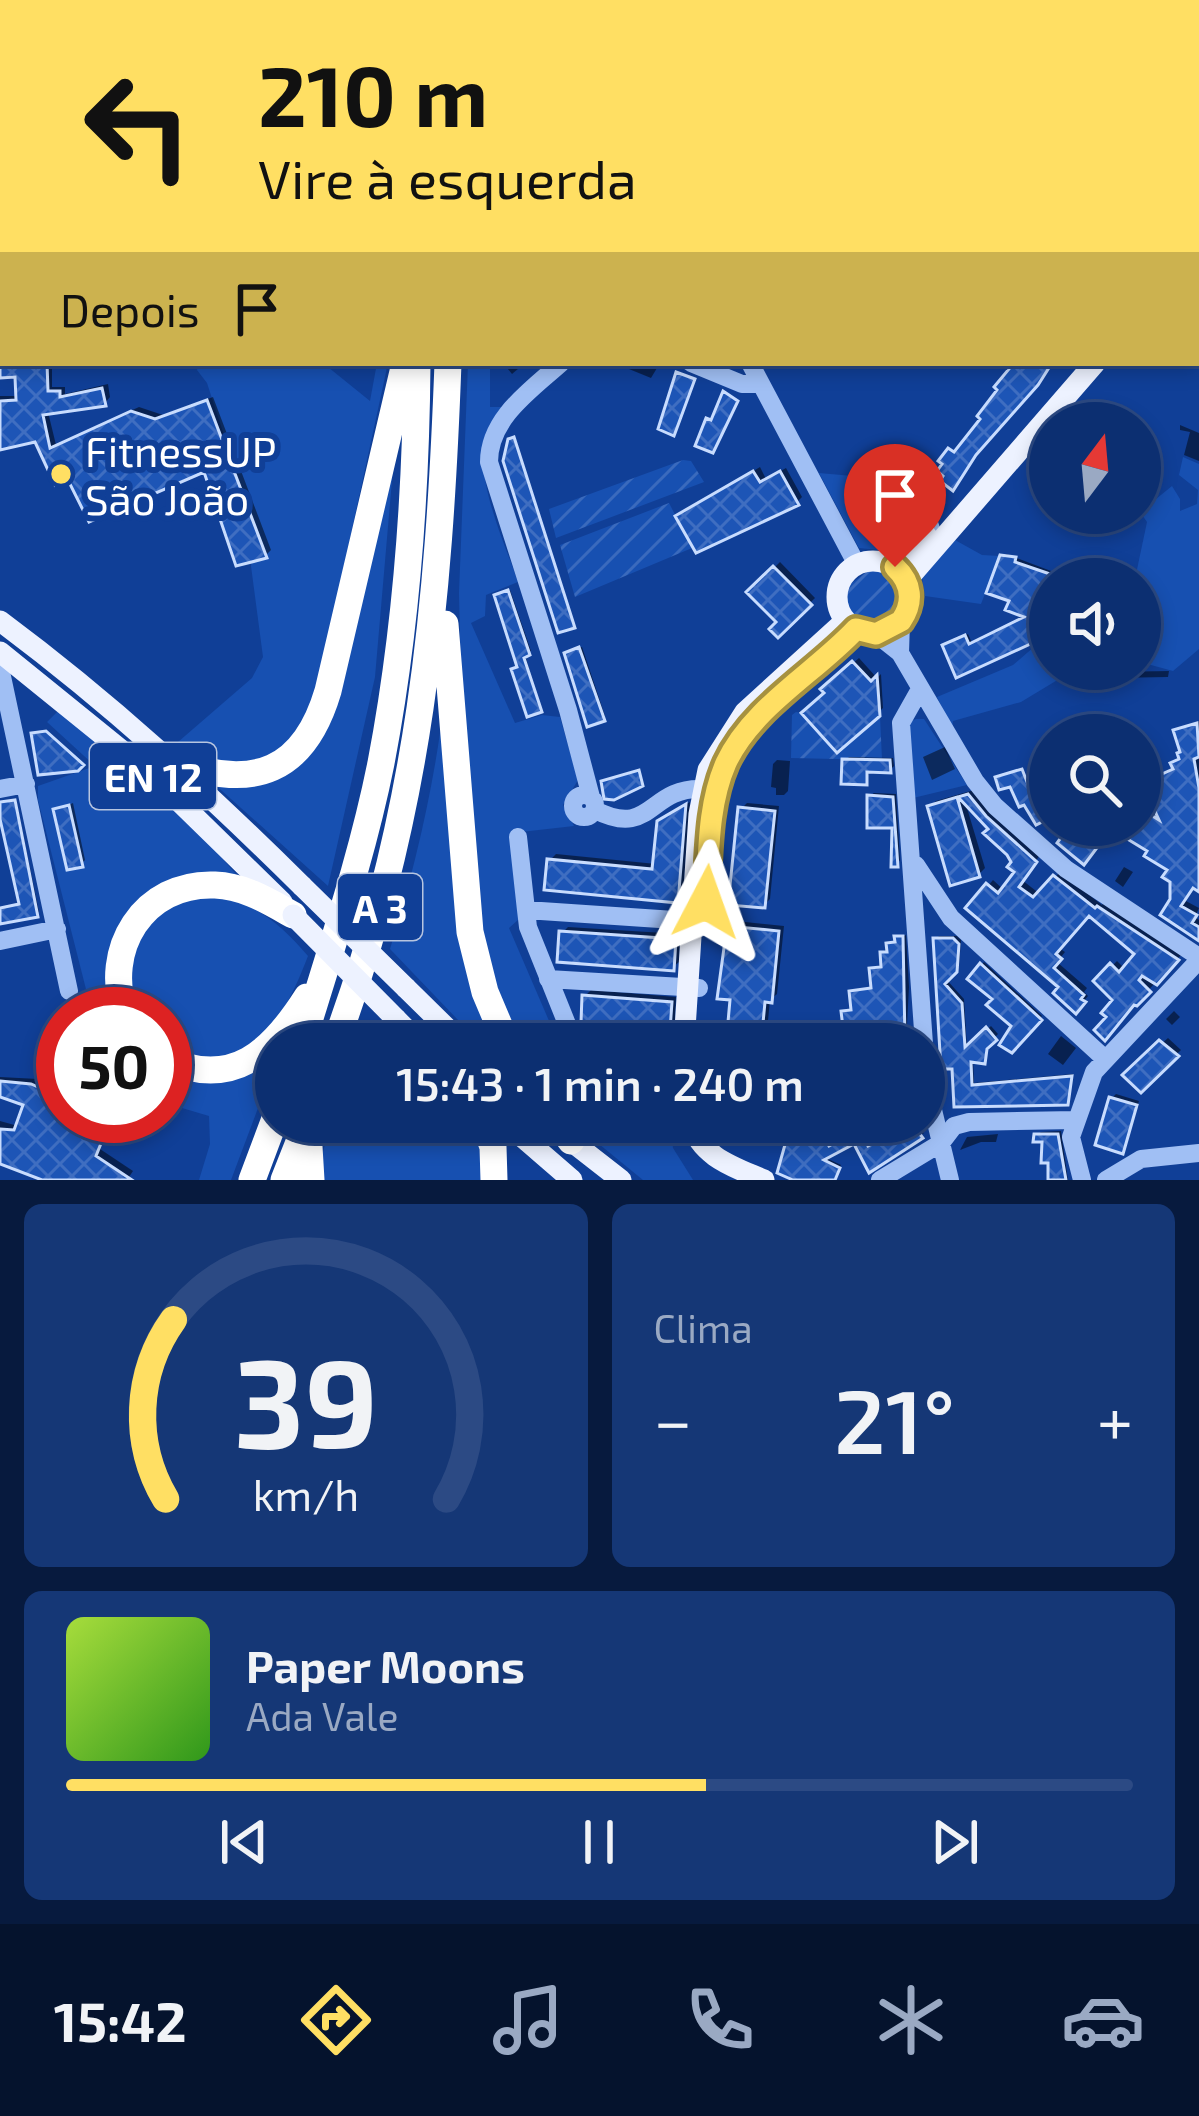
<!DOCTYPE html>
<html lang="pt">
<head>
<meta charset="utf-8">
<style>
	body { margin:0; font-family:"Exo 2",sans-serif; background:#153776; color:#f1f3f6; height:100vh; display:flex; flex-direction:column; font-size:45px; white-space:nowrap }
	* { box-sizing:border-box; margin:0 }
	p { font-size:39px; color:#9aa9c3 }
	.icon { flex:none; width:66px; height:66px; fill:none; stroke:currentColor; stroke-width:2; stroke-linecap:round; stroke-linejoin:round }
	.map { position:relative; height:1180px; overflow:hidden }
	.drawer { display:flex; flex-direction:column; gap:24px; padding:24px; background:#071a3e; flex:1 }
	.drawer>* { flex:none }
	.top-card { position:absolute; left:0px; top:0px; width:1200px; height:366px; box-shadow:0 6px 18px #0003,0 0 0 3px #2c4a84; background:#ffdf63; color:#111; overflow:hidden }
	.needle { width:78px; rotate:16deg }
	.tools { position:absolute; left:1029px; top:402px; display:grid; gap:24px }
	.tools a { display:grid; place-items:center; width:132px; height:132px; border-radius:50%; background:#0c2f71; box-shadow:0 6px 18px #0003,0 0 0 3px #2c4a84; font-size:60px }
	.speed { position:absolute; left:36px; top:987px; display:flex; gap:24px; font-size:60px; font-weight:700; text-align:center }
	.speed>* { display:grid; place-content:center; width:156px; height:156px; border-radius:50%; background:#0c2f71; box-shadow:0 6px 18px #0003,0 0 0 3px #2c4a84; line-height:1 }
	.speed .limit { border:18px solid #d22; background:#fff; color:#111 }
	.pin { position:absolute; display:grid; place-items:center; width:102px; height:102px; color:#fff; margin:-123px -51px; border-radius:50% 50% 50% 0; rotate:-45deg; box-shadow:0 0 12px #0007 }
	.pin .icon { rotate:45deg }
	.me { position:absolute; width:132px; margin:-66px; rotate:4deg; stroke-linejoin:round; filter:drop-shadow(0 0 9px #0008) }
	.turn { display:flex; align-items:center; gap:42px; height:252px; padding:0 60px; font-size:54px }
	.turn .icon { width:156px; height:156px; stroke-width:2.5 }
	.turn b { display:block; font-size:84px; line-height:102px }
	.then { display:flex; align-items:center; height:114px; padding:0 60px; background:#0003; gap:24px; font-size:45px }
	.big { font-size:90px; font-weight:600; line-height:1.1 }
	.drawer .widget { flex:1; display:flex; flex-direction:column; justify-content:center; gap:18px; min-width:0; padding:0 42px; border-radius:18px; background:#153776 }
	.drawer .dial { align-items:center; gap:0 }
	.dial svg { height:312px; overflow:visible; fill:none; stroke:#2c4a84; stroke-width:7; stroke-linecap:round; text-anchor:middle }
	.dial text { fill:#f1f3f6; stroke:none }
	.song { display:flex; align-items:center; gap:36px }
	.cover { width:144px; height:144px; border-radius:18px; background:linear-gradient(135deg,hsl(80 70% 55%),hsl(110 70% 35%)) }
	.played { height:12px; border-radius:6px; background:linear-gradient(90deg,#ffdf63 60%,#2c4a84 60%) }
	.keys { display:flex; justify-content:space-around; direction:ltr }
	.heat { display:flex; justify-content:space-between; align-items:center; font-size:66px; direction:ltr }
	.drawer .tiles { flex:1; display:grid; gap:24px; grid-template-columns:1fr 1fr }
	.widget:last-child { grid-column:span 2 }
	.trip { position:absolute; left:255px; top:1023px; width:690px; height:120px; border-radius:60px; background:#0c2f71; box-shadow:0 6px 18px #0003,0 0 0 3px #2c4a84; font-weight:600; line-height:120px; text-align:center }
	.tab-bar { display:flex; height:192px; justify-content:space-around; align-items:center; background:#05132d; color:#9aa9c3 }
	.tab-bar .icon { width:84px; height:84px }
	.tab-bar .selected { color:#ffdf63 }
	.tab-bar b { font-size:54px; color:#f1f3f6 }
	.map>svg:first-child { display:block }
</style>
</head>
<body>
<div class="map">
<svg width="1199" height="1180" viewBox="0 0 1199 1180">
	<defs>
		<pattern id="garden-furrows" width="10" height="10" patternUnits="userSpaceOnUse" patternTransform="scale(3)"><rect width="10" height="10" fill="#1750b1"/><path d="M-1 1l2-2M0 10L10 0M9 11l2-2" fill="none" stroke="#3a6abd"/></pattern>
		<pattern id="building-cross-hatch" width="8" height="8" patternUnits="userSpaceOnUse" patternTransform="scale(3)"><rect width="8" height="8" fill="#1d55b6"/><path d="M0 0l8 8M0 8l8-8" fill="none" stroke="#3f6ec1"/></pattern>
	</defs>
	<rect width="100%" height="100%" fill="#103f97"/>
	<path fill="#1750b1" d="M200,363H323L370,401L377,363H388L317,691C312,703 308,716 302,727C275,775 217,771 178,742L252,678L263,657L251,566L256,533L207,383L197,370Z
		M468,363H490V407H508C455,442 502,534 518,582L486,595L485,616L471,623L515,723L542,715L560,717L578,780L563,805L574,826L512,833L519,919L509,928L559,1044H516L486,972L462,725L459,593Z
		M396,434L375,677L328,886L211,781L301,758Z
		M1183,457L1199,464V649L1173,671L1140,662V579H1135L1147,522L1140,512L1172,486L1180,499V511L1197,504L1198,490L1179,475Z
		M819,473L920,482L924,485L918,530L898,552L859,548Z
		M955,540L982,555L1000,556L981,604L925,596L922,578Z
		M1050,633V669H1086L1069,673L1021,702L953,721L952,729L937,697L1013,665Z
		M445,695L498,1044H481L390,949C416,865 435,782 445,695Z
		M58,711L136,773L215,850L242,881L152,897L117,1014H82L77,1005L89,1001L38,800V786L95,766L47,722Z
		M916,719H924L967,785L913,798L909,722Z
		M201,893C248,897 278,921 308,956C290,1002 263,1066 201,1060C189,1058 176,1052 165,1048V1014H137C134,999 128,980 128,965C130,925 169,906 201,893Z
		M272,1055L275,1063L231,1180H199L210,1144L209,1116L165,1103V1065Z
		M331,1122H474L481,1137L484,1180H320V1163Z
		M572,1122H670L673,1148L693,1180H643Z"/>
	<path fill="url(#garden-furrows)" d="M683,460L691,461L704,482L556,538L549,509Z
		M669,503L692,548L575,597L560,545Z
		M869,570L885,573L900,593L892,617L875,624C853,622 843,607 848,586Z
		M796,712L801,713L837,753L880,716L882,760L791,758L792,715Z"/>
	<path fill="#0007" d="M34,0H123L33,3Z
		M596,0H689L691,3H593Z
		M769,0H813L817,1L768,3Z
		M893,0H926L927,3H894Z
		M933,0H985L988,3H929Z
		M1072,0H1112V3H1076Z
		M3,160V235L0,234Z
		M0,286H3V363H52V387H65V394L108,384L110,397L105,403L48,412L56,445L139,407L163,415L213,397L271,550L265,556L206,468L68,474L37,439L0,446V396H19L18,374L0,375Z
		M503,363H525L512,374Z
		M623,363H660L651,378L624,367Z
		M1180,425L1199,433V461L1184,455L1190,432L1180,430Z
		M760,467L766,479L786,468L802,497L797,502L679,516Z
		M1006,554L1051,571L1033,619L1040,635L958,674L948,643L968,634L972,643L1028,615L1013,599L1003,557Z
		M780,562L815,598L778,634L780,622L750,592Z
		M510,590L531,651L525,654L540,710L520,666L499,593Z
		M582,647L605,716L603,718L569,651Z
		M859,658L877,678L881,674L883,708L837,749L824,689Z
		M1169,671L1168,677L1110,678L1111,672Z
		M1199,721V888L1194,885L1184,900L1199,908L1195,917L1199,920V937L1173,899L1171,870L1151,850L1112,826L1074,825H1140V800L1159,812L1146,784L1176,767L1183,752L1176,731Z
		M945,747L955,769L932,780L923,757Z
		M849,757L893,758L894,766L890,770L870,769L866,782L845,761Z
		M777,760L790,761L788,791L784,795H776V788L771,787L773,764Z
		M974,790L1040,855L1022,880L1040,894L1060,872L1102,905L1104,902L1182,954L1142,997L1110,1016L1116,1000L1097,981L1117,961L1125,969L1138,954L1090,913L1059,948L1065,952L1057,962L1087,988L1084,992L1088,996L1076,1010L1063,986L969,908L993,880L1004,890L1018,871L992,829L964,798L985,868L979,874L930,806L936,801Z
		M874,793L896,794L900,860L897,864L895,825L870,796Z
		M16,800L39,912L0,921V908L22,904L0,816V803Z
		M690,802L683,894L677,900L550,860L556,854L656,864L666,816Z
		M73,803L85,860L81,864L57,810Z
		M747,803L779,806L770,899L764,905L741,809Z
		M1124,867L1133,872L1123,887L1115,881Z
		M736,921L784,926L777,994L770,1000L766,1041L774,1044H729L733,998L730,927Z
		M568,927L680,934L679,962L673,967L562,933Z
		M906,935L909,987L906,1044H881V1020L858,1023L861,1044H848L844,1012L854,1007L852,992L874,986L873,969L884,965L883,953L889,944Z
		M939,936H957L961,940L959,966L946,979L964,999L967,1048L991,1026L998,1034L989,1043L984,1061L973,1059L974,1083L1073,1074L1067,1102L957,1104L936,939Z
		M984,962L1042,1016L1012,1049L1015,1026L996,998L971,978Z
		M591,990L676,997L674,1037L677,1044H649L651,1027L585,996Z
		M1174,1011L1180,1017L1172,1025L1166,1019Z
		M1061,1036L1076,1048L1063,1065L1048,1054Z
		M1168,1038L1181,1050L1141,1089L1126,1075Z
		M0,1077L38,1079L63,1090V1116H113L100,1149L133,1171L127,1180H50L0,1161V1121L18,1126L27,1103L0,1093Z
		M1116,1094L1139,1101L1122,1151L1112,1098Z
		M844,1122H858L871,1145L913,1122L924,1133L870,1168L855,1140L824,1157L841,1165L835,1180H802L779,1169L792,1139L826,1135L833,1145L852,1135Z
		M1061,1131L1068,1180H1051V1160L1045,1139L1036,1136L1041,1132Z
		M998,1134L996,1142H981L960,1150L967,1137Z"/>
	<path fill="url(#building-cross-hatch)" stroke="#c8dcfe" stroke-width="3" d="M0,363H47L48,391H60V397L102,388L106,406L43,415L50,448L131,411L155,419L207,400L267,558L236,566L204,472L89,522L67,478L55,485L35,442L0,450V401L16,400L15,377L0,378Z
		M1002,363H1052L1038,385L976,455L953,491L940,481L943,476L937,471L942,464L938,461L948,448L954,452L980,419L977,416L997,390L994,387L1009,369Z
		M676,372L695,379L674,436L658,429Z
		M723,391L738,401L713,453L695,446L706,418L711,420Z
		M514,437L575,628L558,633L503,461L508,439Z
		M753,471L760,482L780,471L799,505L696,553L675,516Z
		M1000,555L1016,557L1015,562L1050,574L1032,624L1039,640L956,678L942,645L965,635L969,644L1024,617L1005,610L1009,601L986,593Z
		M773,566L812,605L778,638L769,629L776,622L746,592Z
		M508,590L530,655L524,658L542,712L527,717L511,669L517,667L494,595Z
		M579,647L605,721L587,727L564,653Z
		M852,661L871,681L877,675L880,716L837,753L801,713L824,693L820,689Z
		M1197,723L1199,757L1194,759L1199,788V892L1193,888L1181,906L1197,915L1192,923L1199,927V941L1160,915L1170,899V882L1162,877L1167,870L1144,856L1147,851L1111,829L1084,865L1057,843L1070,825H1140V808L1159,820L1142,783L1173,769L1170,763L1179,759L1177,753L1180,752L1173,730Z
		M46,731L84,765L78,771L38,775L31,733Z
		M842,759L890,760L891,773L867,772V785L841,784Z
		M1022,769L1029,787L1050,777V818L1036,825L1024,805L1019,807L1010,787L999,790L995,777Z
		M639,770L643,786L614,800L604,799L601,781Z
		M968,794L986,816L1037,862L1019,887L1033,897L1053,875L1095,908L1097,906L1179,960L1157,985L1142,976L1139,980L1151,992L1137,1006L1134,1005L1105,1041L1094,1030L1106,1017L1101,1013L1112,1000L1093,981L1110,963L1119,972L1134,954L1089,916L1056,954L1062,959L1054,968L1084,995L1081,999L1086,1002L1076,1014L1053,993L1058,987L965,908L986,883L998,893L1014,872L1007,867L1011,862L1007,855L983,833L988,829L958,797Z
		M867,795L893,797L898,867H891L892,828H867Z
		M957,797L980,877L950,886L927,806Z
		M15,800L38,917L0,924V908L19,904L0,819V802Z
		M686,804L678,903L544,890L547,859L652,869L657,821Z
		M69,805L83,867L67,870L53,809Z
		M738,807L775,811L765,908L728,905Z
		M727,926L779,931L772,1003L765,1002L761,1044H726L730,1000L717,999Z
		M559,931L676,939L674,971L557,962Z
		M894,936H903L905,1040L878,1041V1024L856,1027L858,1044H845L841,1011L851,1010L849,991L871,988L869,968L881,967L880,952H887L886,943L895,942Z
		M933,938H953L959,944L957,972L945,984L962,1003L965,1047L986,1027L997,1040L987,1049L985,1064L971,1062L972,1085L1072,1076L1068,1105L954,1107L952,1069H941Z
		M980,963L1042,1020L1012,1053L999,1045L1011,1026L986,1005L992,999L967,979Z
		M582,995L672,1002L669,1044H646L647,1029L581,1023Z
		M1159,1040L1179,1056L1141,1093L1122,1075Z
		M0,1081L31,1084L63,1098V1116H112L96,1156L132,1180H42L0,1164V1129L14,1130L23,1105L0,1097Z
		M1109,1097L1137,1105L1123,1154L1095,1145Z
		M841,1122H854L868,1146L911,1122L923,1138L869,1173L854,1144L824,1160L840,1168L835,1180H793L777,1173L786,1141L823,1136L829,1146L849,1135Z
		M1034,1134H1058L1066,1180H1048V1163H1041L1042,1142H1033Z"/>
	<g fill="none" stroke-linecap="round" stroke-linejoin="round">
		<path stroke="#a0bff4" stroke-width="18" d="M553,0L555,3
			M870,0L871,3
			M994,0L995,3
			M1122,0L1123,3
			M19,3L20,0
			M139,3L142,0
			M220,3V0
			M315,3L316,0
			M568,3L572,0
			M1031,3L1032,0
			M0,68L3,58
			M1197,103L1199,104
			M0,111L3,112
			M561,363C531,390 489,418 489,462L568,710L591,797
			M691,363L742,384H761
			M750,363L857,565
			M928,488L926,514L931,529
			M901,621L900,653L975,781L995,806L1066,869L1199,957
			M876,634L900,653
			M0,667L69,991
			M919,691L901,723L924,1044
			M0,789L26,784
			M573 806a11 11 0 1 1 22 0a11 11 0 1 1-22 0Z
			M595,810C652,839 648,787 702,789
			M518,837L526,910
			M916,865L951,918L1104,1058
			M0,941L57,929
			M548,979L699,988
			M575,1044L528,927L526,910L704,922
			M924,1048L926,1081L950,1180
			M880,1180L941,1143L954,1126L969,1122L1076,1120
			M1082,1180L1071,1137L1094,1072L1199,960
			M1106,1180L1141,1159L1199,1153"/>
		<path stroke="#edf2ff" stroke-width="21" d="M1197,250L1199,249
			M1197,280L1199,278
			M837 597a36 36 0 1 1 72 0a36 36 0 1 1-72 0Z
			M895,567L926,535
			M906,581L1095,363
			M0,621C109,702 206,791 302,886
			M0,652L152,775L282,902
			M406,988L463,1044
			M396,1019L421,1044
			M684,1044L699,814L708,770L745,712L845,621
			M505,1122L572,1180
			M691,1122C700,1157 734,1167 764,1180
			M562,1134L621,1180"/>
		<path stroke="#fff" stroke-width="27" d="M428,3L429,0
			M458,3V0
			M445,624L470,932L485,992L507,1044
			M177,763C254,790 304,772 328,691L405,363
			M125,1014C102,950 143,882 215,885C244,886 268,901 293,915
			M302,1044C330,951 362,858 381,763C406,632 416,496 417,363
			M335,1044C420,816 439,604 448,363
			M165,1059C233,1090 272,1052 307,997
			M484,1122L493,1147L494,1180
			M557,1122L571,1141
			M308,1130L311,1180
			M252,1180L276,1116
			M284,1180L307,1122"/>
		<path stroke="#edf2ff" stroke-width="21" d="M302,886L406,988
			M293,915L396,1019"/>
	</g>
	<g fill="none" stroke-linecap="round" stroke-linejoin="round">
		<g stroke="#a69140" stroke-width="30">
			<path id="route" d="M706,902C709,857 707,806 726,763C752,707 815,673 856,629L876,634L901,621C914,602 912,583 895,567"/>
		</g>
		<use href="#route" stroke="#ffdf63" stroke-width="21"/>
	</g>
	<circle fill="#ffdf63" stroke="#103f97" stroke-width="4.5" cx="61" cy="474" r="12"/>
	<g text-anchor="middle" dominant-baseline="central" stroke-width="12" stroke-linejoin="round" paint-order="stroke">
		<g fill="#103f97" stroke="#b7c5e0" stroke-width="3">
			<rect x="90" y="743" width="126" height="66" rx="9"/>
			<rect x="338" y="874" width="84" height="66" rx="9"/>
		</g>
		<g font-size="39" font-weight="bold" fill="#fff">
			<text x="153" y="776">EN 12</text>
			<text x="380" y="907">A 3</text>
		</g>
		<g font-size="42" fill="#fff" stroke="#103f97" text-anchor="start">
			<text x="85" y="450">FitnessUP<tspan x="85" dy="48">São João</tspan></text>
		</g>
	</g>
</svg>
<div class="tools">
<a><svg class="needle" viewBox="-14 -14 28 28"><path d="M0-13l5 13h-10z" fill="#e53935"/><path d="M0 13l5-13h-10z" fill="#9aa9c3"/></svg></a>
<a><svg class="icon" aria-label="sound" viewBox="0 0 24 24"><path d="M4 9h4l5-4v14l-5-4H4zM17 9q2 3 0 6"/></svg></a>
<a><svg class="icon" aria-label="search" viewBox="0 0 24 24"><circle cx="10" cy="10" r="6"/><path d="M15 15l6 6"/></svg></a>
</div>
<div class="speed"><div class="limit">50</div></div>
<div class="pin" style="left:895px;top:567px;background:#d93025"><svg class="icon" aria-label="arrive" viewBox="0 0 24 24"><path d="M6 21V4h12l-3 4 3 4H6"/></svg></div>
<svg class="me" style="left:706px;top:902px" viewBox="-20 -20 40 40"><path d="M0-17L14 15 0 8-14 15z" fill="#ffdf63" stroke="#fff" stroke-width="4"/></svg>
<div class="trip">15:43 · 1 min · 240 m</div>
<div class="top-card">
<div class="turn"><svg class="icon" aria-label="left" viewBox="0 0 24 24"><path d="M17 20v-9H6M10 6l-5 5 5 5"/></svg><div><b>210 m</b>Vire à esquerda</div></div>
<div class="then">Depois<svg class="icon" aria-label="arrive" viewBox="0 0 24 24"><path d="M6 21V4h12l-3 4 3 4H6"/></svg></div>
</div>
</div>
<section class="drawer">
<div class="tiles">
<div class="widget dial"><svg viewBox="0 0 100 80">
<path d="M14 69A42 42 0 1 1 86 69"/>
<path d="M14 69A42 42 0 0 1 16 23" stroke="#ffdf63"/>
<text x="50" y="56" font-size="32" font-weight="700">39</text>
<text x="50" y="72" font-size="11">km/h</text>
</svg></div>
<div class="widget"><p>Clima</p>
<div class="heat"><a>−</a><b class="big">21°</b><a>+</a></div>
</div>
<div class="widget">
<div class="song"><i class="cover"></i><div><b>Paper Moons</b><p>Ada Vale</p></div></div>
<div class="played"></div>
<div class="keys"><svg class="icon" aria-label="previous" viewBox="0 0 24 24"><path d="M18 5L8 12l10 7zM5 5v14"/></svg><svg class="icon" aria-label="pause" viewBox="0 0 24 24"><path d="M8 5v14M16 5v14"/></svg><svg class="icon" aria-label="next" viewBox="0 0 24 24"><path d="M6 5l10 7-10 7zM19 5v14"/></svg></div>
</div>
</div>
</section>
<nav class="tab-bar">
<b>15:42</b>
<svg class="icon selected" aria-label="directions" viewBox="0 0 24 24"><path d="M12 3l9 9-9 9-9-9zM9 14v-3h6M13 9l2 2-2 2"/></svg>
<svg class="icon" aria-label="music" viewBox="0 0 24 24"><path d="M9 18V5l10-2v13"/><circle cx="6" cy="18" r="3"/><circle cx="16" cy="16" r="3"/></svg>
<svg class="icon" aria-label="phone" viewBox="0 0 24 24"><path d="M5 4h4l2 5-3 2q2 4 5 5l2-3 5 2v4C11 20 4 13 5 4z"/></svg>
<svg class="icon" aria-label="climate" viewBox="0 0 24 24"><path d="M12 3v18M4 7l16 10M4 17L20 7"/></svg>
<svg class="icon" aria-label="car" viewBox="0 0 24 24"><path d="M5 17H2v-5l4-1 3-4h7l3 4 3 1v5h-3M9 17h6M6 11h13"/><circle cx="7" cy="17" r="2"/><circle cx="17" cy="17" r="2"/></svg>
</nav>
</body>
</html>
